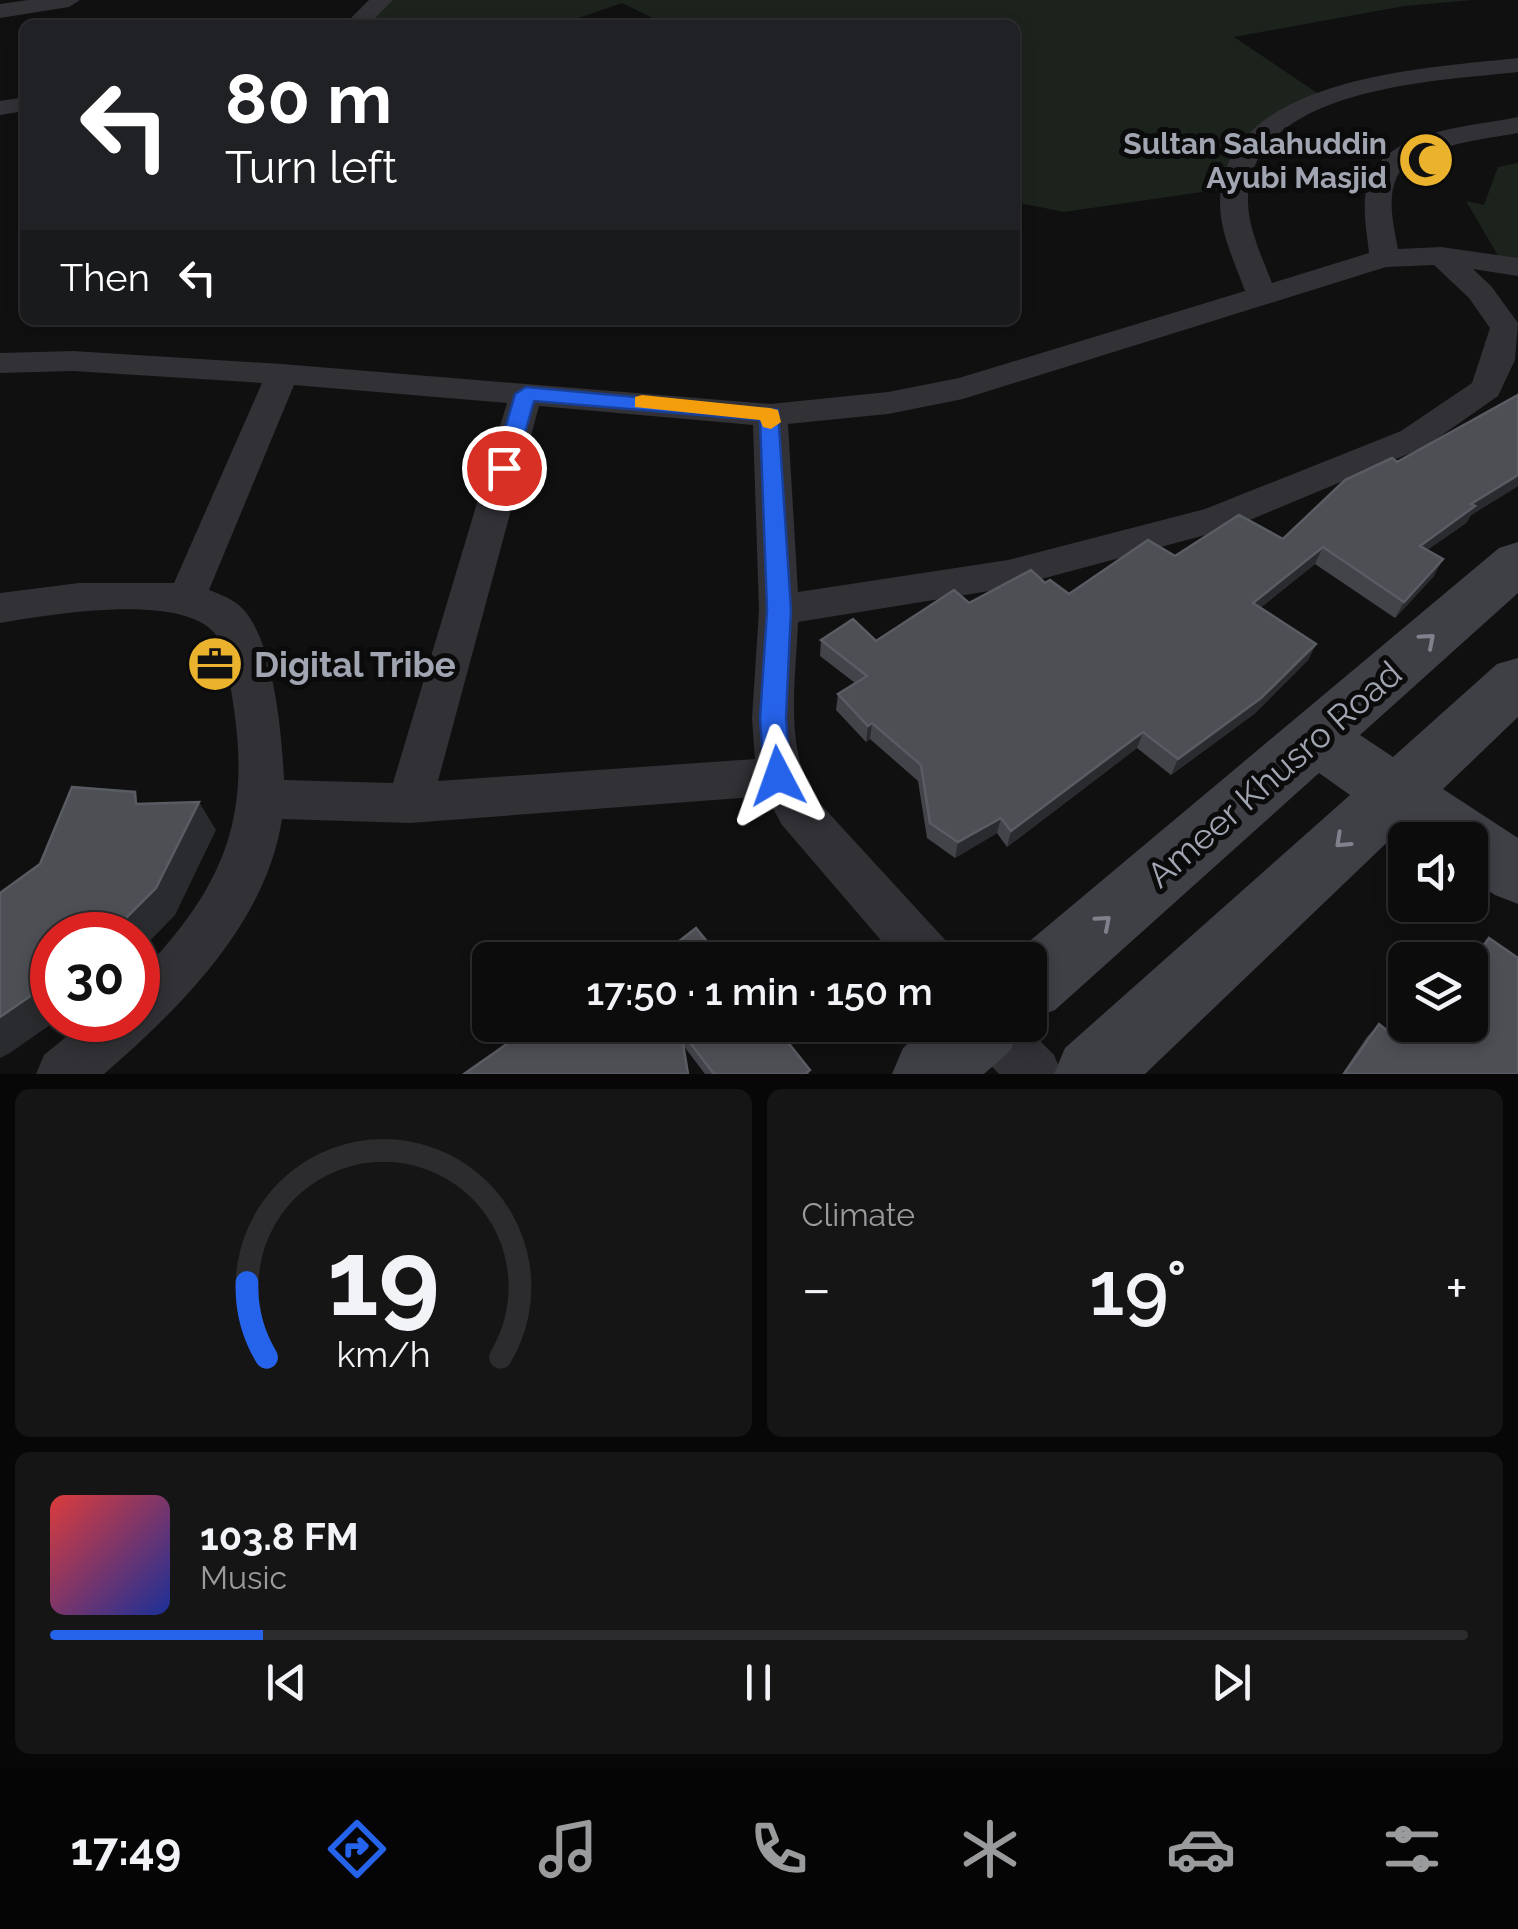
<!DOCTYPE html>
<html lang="en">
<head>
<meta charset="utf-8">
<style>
	body { margin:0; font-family:Raleway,sans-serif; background:#151516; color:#f1f3f6; height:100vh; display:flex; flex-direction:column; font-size:38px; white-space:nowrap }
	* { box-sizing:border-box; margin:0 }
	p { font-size:32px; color:#9a9b9d }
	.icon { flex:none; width:55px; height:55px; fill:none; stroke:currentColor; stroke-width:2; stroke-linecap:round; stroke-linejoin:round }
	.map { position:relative; height:1074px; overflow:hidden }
	.sheet { display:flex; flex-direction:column; gap:15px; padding:15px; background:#070707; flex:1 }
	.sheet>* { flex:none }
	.hud { position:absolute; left:20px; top:20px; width:1000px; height:305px; border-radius:15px; box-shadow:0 5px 15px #0003,0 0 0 2px #2c2c2e; background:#202124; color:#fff; overflow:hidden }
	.tools { position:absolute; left:1388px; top:822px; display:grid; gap:20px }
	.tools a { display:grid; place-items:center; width:100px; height:100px; border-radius:15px; background:#0c0c0d; box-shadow:0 5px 15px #0003,0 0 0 2px #2c2c2e; font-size:50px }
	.speed { position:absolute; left:30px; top:912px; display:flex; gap:20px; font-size:50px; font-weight:700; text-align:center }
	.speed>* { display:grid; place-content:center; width:130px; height:130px; border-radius:50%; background:#0c0c0d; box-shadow:0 5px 15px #0003,0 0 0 2px #2c2c2e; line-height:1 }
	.speed .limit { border:15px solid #d22; background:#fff; color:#111 }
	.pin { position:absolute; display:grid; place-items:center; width:85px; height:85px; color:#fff; margin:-42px; border:5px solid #fff; border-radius:50%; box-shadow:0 2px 10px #0007 }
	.me { position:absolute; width:110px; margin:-55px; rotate:356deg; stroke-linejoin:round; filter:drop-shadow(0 0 8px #0008) }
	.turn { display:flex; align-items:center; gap:35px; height:210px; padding:0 40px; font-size:45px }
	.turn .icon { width:130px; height:130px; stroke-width:2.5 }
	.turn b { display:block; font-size:70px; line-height:85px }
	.then { display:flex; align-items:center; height:95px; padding:0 40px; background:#0003; gap:20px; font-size:38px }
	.big { font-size:75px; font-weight:600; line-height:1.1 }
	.sheet .tile { flex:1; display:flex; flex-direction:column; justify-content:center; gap:15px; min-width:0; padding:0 35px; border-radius:15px; background:#151516 }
	.sheet .dial { align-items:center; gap:0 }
	.dial svg { height:260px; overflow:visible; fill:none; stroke:#2c2c2e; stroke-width:7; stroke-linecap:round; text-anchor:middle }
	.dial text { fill:#f1f3f6; stroke:none }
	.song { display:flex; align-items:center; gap:30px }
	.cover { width:120px; height:120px; border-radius:15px; background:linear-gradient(135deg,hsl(0 70% 55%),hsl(230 70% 35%)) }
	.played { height:10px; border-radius:5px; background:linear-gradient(90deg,#2563eb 15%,#2c2c2e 15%) }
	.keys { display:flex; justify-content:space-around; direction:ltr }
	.heat { display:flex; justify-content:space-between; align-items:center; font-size:55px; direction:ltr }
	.sheet .tiles { flex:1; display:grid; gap:15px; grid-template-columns:1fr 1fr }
	.tile:last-child { grid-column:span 2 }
	.trip { position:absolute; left:472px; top:942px; width:575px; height:100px; border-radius:15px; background:#0c0c0d; box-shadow:0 5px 15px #0003,0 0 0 2px #2c2c2e; font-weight:600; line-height:100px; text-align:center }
	.dock { display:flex; height:160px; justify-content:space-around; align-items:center; background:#050505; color:#9a9b9d }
	.dock .icon { width:70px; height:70px }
	.dock .selected { color:#2563eb }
	.dock b { font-size:45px; color:#f1f3f6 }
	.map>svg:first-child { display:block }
</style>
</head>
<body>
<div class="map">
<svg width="1518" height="1074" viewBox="0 0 1518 1074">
	<rect width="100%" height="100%" fill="#101011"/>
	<path fill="#1c231d" d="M383,0H1473L1404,6L1234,37L1326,99L1255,139L1236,187L1064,212L1015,202V25H667L622,3L558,25H356Z
		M1518,163V267L1503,264L1466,201L1484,205L1498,167Z"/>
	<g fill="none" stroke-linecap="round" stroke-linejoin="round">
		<path fill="#313136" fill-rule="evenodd" d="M28,0H80L69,7L0,18V4Z
			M369,0H393L368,25H344Z
			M1518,58V72C1438,81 1245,87 1248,203C1249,230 1262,257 1272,283L1369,253C1367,231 1361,205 1368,183C1385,129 1472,127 1518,117V133C1487,139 1410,146 1396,179C1387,200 1394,227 1398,249L1441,247L1518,258V276L1473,269L1491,286L1518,323L1515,360L1498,396L1425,447L1228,529L1008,588L798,622C796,679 784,746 814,797L948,943L955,960H898L782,825L766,796L410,823L282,819C266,924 179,1009 104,1074H36L44,1055L87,1020H138V976C244,868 255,790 222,646C203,587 49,615 0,623V593L79,583H174L262,383L73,371L0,373V353L73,351L282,364L770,404L888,392L959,378L1245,291C1235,263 1220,233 1220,203C1221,76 1429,68 1518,58ZM1434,265L1469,298L1490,328L1472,383L1401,431L1205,509L1008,560L798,592L788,424L888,414L963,399L1386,267ZM294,385L507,403L393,783L284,780C282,735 274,644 244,610C234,599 222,595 209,590ZM539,406L753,425L759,610L752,718L755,759L438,781Z
			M25,97V111L0,115V101Z
			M962,1025H1024L1054,1055L1062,1074H999L970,1043Z"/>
		<path fill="#3f4046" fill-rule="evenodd" d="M1518,542V593L1360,735L1393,757L1497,664L1518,658V717L1443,789L1518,838V904L1495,895L1470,879V840H1414L1400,830L1145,1074H1054L1065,1048L1350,795L1319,773L1055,1010L1030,1020V960H1007L1499,548Z
			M929,1025H1021L1011,1050L984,1074H892L903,1048Z"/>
	</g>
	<path fill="#434449" d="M1518,395V486L1471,515L1466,523L1427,550L1434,576L1395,618L1315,564L1260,608L1316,644L1308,660L1254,714L1171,775L1137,748L1007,847L997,833L955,858L927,838L918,781L870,739L866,742L836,710L838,694L855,683L820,656L821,640L876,641L969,603L1045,583L1069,594L1175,556L1283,539L1397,462Z
		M1489,938L1518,1074H1342L1367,1037L1379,1024L1388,1031L1405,1008V1025H1470V961Z
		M534,1025H774L809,1074H705L683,1045Z"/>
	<path fill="#2a2b2e" d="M1518,475V486L1471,515L1466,523L1410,562L1420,546L1471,504Z
		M1323,547L1315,564L1246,619L1253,603Z
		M1443,559L1434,576L1395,618L1404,602Z
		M1316,644L1308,660L1254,714L1171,775L1178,759Z
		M872,723L870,739L866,742L868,726Z
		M1143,732L1137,748L1007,847L1011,831Z
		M199,802L216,830L175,915L138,953V935H109Z
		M1001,818L997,833L955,858L958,842Z
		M52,981V1020H57L10,1053L0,1058V1017Z"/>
	<path fill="#4d4f54" stroke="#5a5c63" stroke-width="2.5" d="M1518,395V475L1471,504L1475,506L1420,546L1443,559L1404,602L1323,547L1253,603L1316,644L1261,698L1178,759L1143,732L1011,831L1001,818L958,842L930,823L921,765L872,723L868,726L838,694L867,676L821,640L853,619L876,641L954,590L969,603L1031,570L1045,583L1050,580L1069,594L1148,540L1175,556L1239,515L1283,539L1345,480L1392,458L1397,462Z
		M72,787L135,792L136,804L199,802L156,888L109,935H52V981L0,1017V893L40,864Z
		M696,928L722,960H655Z
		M1489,938L1518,958V1074H1344L1379,1024L1389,1032L1405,1011V1025H1470V964Z
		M1450,950L1464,960H1442Z
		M534,1025H774L810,1070L805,1074H714L681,1031L688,1074H464Z"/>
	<defs><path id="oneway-chevron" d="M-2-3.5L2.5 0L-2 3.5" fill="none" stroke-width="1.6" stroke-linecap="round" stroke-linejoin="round" transform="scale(2.5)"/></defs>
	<g stroke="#7f828c">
		<use href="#oneway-chevron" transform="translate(1428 640) rotate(-41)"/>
		<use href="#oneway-chevron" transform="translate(1342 841) rotate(137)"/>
		<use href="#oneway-chevron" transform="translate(1104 922) rotate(-41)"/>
	</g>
	<path fill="#2563eb" stroke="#184099" stroke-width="2.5" d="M526,387L778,410L791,610L786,718L791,776L787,784L778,788L768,784L764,776L760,718L767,610L760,420L534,401L515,468L504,475L497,473L494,468L515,394Z"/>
	<path fill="#f59e0b" d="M642,395L770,408L778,410L781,422L771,429L763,427L760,420L635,407V397Z"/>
	<defs>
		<g id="mosque-disc" transform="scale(2.875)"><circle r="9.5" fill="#ebb32d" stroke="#0b0b0c"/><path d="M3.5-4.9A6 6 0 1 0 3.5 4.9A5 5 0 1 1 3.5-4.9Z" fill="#111"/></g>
		<g id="office-disc" transform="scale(2.875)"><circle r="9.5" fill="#ebb32d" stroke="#0b0b0c"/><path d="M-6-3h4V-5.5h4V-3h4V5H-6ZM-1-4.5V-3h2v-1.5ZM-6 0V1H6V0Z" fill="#111"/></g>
	</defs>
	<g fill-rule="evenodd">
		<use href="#mosque-disc" x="1426" y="160"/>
		<use href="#office-disc" x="215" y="664"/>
	</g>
	<g text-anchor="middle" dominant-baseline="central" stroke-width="10" stroke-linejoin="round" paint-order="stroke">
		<g font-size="30" font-weight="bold" fill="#a1a5b1" stroke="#0b0b0c" text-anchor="end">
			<text x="1387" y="143">Sultan Salahuddin<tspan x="1387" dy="34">Ayubi Masjid</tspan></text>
		</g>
		<g font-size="35" font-weight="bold" fill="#a1a5b1" stroke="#0b0b0c" text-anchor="start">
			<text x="254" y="664">Digital Tribe</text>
		</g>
		<g font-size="35" fill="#a1a5b1" stroke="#0b0b0c">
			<text transform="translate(1274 774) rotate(-41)">Ameer Khusro Road</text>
		</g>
	</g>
</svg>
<div class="tools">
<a><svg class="icon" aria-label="sound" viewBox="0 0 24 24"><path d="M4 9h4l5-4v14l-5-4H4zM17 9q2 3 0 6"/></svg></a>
<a><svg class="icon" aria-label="layers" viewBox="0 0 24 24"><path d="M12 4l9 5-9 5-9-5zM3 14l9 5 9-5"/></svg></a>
</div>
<div class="speed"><div class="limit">30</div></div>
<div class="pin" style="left:504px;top:468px;background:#d93025"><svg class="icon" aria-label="arrive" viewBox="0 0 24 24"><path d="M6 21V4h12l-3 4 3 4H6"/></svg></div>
<svg class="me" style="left:778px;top:776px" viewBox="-20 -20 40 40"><path d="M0-17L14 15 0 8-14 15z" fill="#2563eb" stroke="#fff" stroke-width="4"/></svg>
<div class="trip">17:50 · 1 min · 150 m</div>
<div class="hud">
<div class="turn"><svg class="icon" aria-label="left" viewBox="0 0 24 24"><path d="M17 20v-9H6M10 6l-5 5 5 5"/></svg><div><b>80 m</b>Turn left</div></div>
<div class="then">Then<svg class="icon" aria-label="left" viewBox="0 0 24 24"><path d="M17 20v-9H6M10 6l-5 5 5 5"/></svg></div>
</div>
</div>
<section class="sheet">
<div class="tiles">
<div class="tile dial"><svg viewBox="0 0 100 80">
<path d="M14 69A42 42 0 1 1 86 69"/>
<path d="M14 69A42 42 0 0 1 8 46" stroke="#2563eb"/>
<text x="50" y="56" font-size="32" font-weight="700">19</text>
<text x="50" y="72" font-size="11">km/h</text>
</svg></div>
<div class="tile"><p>Climate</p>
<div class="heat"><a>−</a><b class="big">19°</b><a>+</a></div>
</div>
<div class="tile">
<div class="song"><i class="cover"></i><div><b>103.8 FM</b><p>Music</p></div></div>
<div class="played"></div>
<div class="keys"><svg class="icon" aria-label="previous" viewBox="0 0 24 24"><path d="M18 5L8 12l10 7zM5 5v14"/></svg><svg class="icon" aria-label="pause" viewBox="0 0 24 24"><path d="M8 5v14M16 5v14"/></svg><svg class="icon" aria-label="next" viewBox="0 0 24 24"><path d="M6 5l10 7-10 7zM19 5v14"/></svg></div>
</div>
</div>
</section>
<nav class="dock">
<b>17:49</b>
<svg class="icon selected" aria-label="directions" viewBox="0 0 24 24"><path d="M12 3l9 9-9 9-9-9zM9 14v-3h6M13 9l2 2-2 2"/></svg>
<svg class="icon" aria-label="music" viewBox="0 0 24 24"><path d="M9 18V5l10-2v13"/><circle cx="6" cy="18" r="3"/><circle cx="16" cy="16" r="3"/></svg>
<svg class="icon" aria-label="phone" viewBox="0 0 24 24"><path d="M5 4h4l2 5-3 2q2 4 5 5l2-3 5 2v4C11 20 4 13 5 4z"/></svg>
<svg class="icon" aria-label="climate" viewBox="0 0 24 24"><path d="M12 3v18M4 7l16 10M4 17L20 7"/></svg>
<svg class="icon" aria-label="car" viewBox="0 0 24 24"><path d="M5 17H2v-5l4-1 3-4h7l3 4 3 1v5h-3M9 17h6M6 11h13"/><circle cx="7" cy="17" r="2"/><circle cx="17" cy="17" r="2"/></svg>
<svg class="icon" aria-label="filters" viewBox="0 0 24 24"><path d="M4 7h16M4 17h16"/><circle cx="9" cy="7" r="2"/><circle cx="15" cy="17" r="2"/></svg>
</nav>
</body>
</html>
